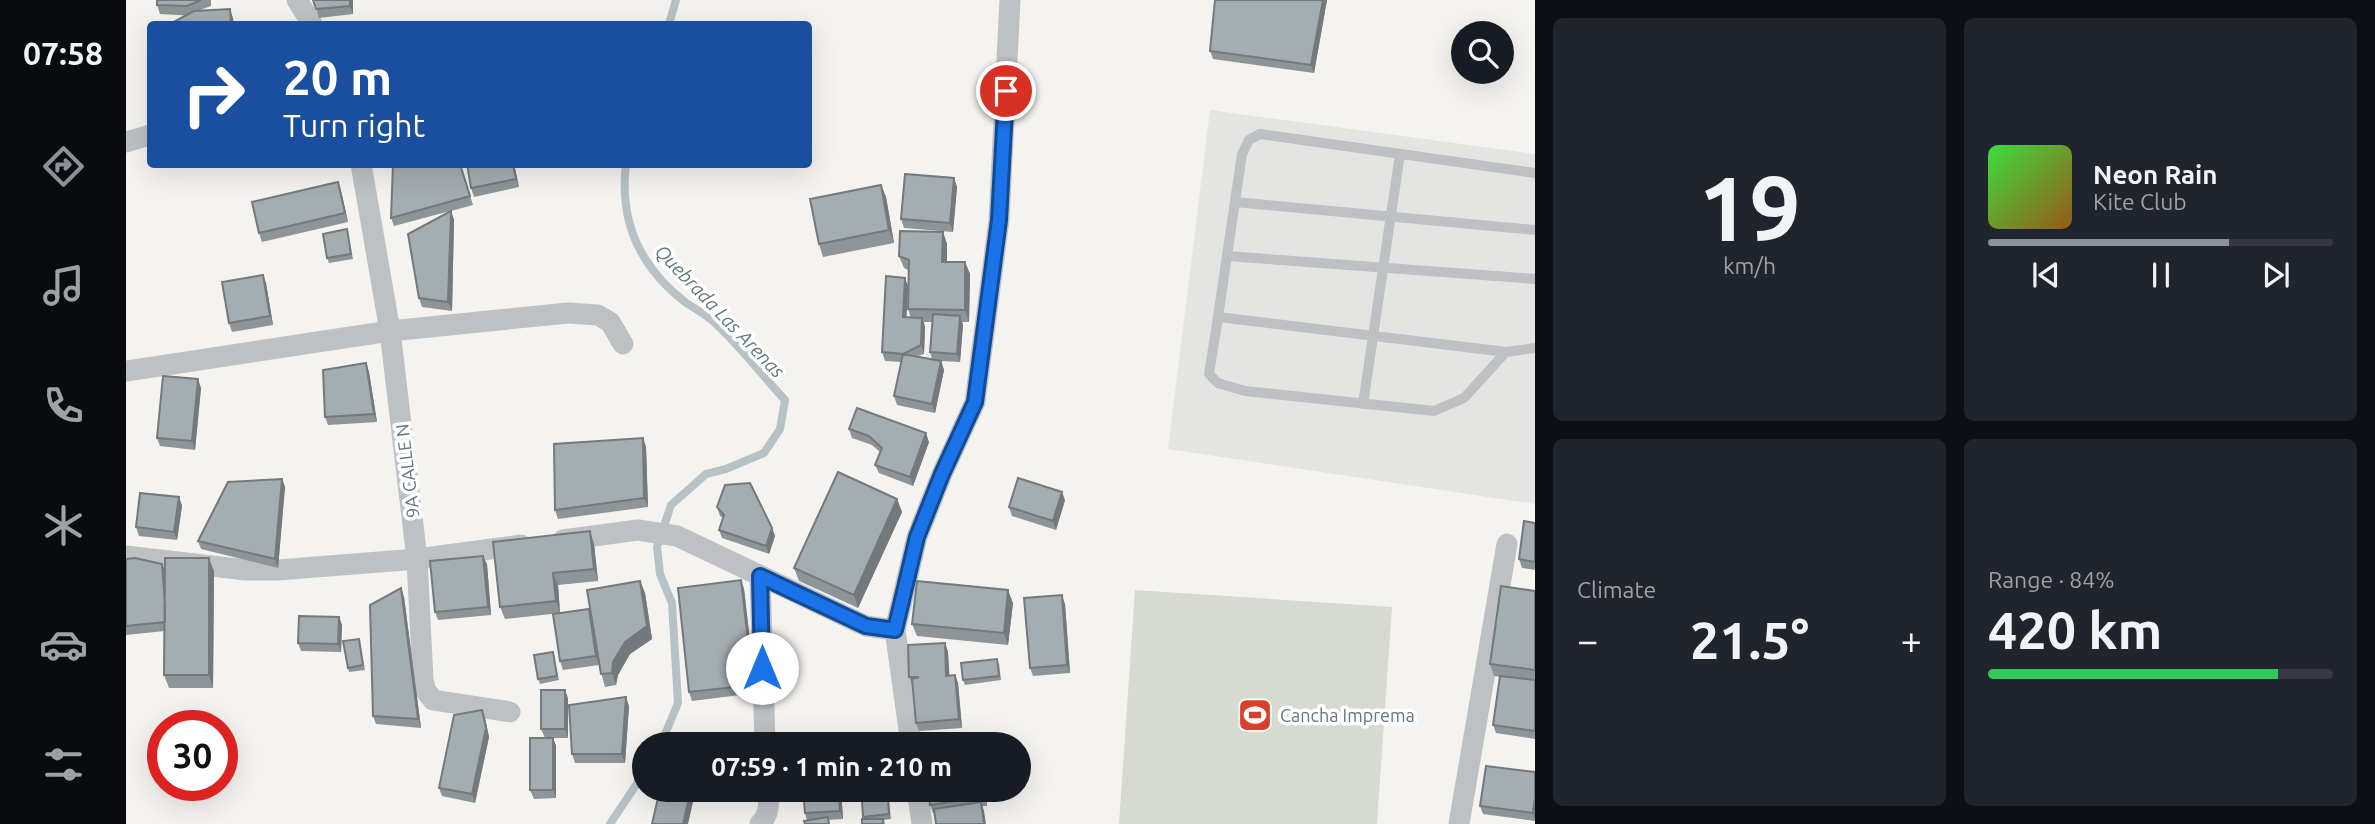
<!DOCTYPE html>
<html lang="en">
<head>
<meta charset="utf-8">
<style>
	body { margin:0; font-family:Ubuntu,sans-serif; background:#20242c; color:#f1f3f6; height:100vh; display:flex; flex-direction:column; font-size:26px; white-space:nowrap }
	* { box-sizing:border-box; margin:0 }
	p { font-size:23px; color:#9ea1a6 }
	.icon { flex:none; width:38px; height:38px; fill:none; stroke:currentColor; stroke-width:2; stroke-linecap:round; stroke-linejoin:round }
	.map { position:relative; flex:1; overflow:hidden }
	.panel { display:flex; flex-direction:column; gap:18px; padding:18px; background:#0d0f14; width:840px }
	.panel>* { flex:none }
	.banner { position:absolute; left:21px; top:21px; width:665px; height:147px; border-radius:7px; box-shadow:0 7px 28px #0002; background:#1a4fa0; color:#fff; overflow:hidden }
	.tools { position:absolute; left:1325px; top:21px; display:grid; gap:14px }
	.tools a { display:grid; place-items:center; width:63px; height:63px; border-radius:50%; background:#171b24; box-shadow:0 7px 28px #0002; font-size:35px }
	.speed { position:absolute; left:21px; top:710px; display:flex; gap:14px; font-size:35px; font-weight:700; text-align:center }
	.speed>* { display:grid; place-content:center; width:91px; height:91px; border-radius:50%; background:#171b24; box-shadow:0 7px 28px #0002; line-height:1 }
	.speed .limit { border:10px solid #d22; background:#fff; color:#111 }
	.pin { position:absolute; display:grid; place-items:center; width:60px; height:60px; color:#fff; margin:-30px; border:4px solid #fff; border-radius:50%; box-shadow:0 2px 7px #0007 }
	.me { position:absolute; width:77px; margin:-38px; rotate:0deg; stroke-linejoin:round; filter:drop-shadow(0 0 5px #0008) }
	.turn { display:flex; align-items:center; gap:24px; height:147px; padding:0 21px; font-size:32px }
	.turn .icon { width:91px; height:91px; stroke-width:2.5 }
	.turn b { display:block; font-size:49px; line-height:60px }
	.big { font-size:52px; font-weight:700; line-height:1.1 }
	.panel .card { flex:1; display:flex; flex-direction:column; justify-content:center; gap:10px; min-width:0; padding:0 24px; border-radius:10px; background:#20242c }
	.panel .dial { align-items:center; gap:0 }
	.dial b { font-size:91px; line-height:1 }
	.song { display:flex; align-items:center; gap:21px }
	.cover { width:84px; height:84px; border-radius:10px; background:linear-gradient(135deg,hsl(120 70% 55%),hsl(30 70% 35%)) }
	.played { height:7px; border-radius:4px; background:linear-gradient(90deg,#8c9099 70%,#363941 70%) }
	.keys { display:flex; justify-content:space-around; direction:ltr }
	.heat { display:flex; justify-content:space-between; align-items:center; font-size:38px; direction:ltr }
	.charge { height:10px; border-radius:5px; background:linear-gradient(90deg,#34c759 84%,#363941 0) }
	.panel .tiles { flex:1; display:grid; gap:18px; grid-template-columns:repeat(2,1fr) }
	.trip { position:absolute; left:506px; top:732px; width:399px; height:70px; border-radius:35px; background:#171b24; box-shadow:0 7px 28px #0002; font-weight:700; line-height:70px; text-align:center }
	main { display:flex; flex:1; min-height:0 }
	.dock { display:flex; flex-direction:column; width:126px; justify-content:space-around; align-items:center; background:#090b0e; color:#9ea1a6 }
	.dock .icon { width:49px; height:49px }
	.dock .current { color:#8c9099 }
	.dock b { font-size:32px; color:#f1f3f6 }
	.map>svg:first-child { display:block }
</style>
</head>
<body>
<main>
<nav class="dock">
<b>07:58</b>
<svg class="icon current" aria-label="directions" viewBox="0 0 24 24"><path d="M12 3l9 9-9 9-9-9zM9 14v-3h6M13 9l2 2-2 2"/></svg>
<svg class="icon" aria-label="music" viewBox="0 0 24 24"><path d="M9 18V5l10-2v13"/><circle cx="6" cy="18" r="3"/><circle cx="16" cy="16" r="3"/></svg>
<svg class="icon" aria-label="phone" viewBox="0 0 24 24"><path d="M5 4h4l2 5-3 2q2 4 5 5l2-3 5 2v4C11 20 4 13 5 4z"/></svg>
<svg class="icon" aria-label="climate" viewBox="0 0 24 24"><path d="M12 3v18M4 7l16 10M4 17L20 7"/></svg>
<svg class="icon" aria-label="car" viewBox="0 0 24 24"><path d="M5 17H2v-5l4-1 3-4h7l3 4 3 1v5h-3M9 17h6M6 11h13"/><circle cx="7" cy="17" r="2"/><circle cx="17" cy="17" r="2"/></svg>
<svg class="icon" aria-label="filters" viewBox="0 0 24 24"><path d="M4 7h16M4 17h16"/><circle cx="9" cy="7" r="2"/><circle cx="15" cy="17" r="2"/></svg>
</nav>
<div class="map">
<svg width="1409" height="824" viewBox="0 0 1409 824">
	<rect width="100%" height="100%" fill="#f4f3f0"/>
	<path fill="#e4e5e3" d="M1084,110L1409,154V504L1042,449Z"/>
	<path fill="#d6dad1" d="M1009,590L1266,607L1251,824H993Z"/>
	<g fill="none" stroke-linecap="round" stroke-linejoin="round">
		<path stroke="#b6c2c5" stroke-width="8" d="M543,24L550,0
			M500,164C493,221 514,267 559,302C569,309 581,315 590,324C615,347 636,375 659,400L654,429L638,453L600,469L580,474L545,505L531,547L534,574L546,603L552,703L535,744
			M484,824L518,773"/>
		<path stroke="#bdc1c4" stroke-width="10" d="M1109,202L1409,230
			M1101,256L1409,279
			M1092,317L1116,154L1123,140L1134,134L1409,173
			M1380,352L1338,398L1308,411L1119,391L1092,383L1083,374L1092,317L1380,352L1409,348
			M1237,404L1274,154"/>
		<path stroke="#bdc1c4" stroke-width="21" d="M171,0L186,24
			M0,142L24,135
			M235,164L264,331L291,559L297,680L300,691L307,700L384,712
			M0,371L264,331L442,313L472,315L484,322L497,344
			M437,540L512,530L551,536L740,626L769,630
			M0,556L120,570H152L291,559L395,545
			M634,577L639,744
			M785,744L769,630L791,537L816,474L849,402L873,220L884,0
			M791,789L796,824
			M634,824C644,814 643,803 642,789
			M1333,824L1381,544"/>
	</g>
	<path fill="#8d9598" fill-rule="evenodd" d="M31,0H85V6L74,10L107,18L34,14L31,5Z
		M187,0H227V14L193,18Z
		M1201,0L1188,73L1087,59L1084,51Z
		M146,164H162L147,168Z
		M334,164L347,205L325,211L328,220L326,311L296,307L293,298L324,211L268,226L265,218Z
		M388,164L393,187L348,197L345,188Z
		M828,178L831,187L827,232L778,228L775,219Z
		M212,182L215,191L222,222L136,242L133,233Z
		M755,185L760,197L768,243L697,257L693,244Z
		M221,229L227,259L203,263L201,258Z
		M817,232L821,244V262H839L844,274L843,322H836L837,325L834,362L815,361L818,370L809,413L771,405L768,396L776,362L759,361L756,352L782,286V270L778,268L773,256ZM782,289V309L785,318L780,317ZM798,322H806L804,352L806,359L792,356L798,354L799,327Z
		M137,275L140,283L147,325L106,332L103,323Z
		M240,363L243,372L251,422L202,425L199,417Z
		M75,388L69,450L34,446L31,438Z
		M723,429L803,442L787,486L753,473L749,465L754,452L746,445L726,438Z
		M517,438L520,447L522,507L432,519L429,510Z
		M156,479L159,487L152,568L75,549L72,541Z
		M53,497L56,506L51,540L13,536L10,527Z
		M771,499L776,512L732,608L673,581L668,568Z
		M939,500L930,530L886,516L883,507Z
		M591,507L646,528L649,536L643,554L596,538L593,530L597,518L594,516Z
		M1409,523V570L1396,568L1393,559Z
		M468,544L472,581L432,585L434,613L465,615L514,581L519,593L526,639L504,654L492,675L490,685L479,687L473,665L437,670L434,661V613L379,619L374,607Z
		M0,559L36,564L39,572L88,571L87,688H43L38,675L39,631L0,635Z
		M361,564L365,615L312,620L309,612Z
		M615,580L618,589L630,693L566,701L563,692Z
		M1409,591V739L1370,733L1367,725L1374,677L1368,676L1364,664Z
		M278,597L295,728L250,724L247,716Z
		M887,603L882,645L791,636L786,624Z
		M939,604L944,673L907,676L904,668Z
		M213,617L216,625L215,652L175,651L172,643Z
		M233,639L239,670L223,672L222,668Z
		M819,643L822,652L823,675H829L832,683L836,728L793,731L790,723L787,686L783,677Z
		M427,652L433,680L414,684L412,679Z
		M873,663L875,680L839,685L837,680Z
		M442,698V738H427L430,746V798L408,799L404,790L419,738L415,729Z
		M503,706L499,763H449L446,754Z
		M356,710L359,718L363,737L349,803L316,796L313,788Z
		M1409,772V821L1357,814L1354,806Z
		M715,789L717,819L681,821L679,813Z
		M741,789L742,797L721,799L720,794Z
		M859,789L861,806H856L858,811L807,813L804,805Z
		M736,801L763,802L765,819L758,820L759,824H736L738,819Z"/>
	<path fill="#73797c" d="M224,0H227V14L224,6Z
		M1197,0H1201L1188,73L1185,65Z
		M104,9L107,18L108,24H105Z
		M387,164H388L393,187L390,179Z
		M828,178L831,187L827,232L824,223Z
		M212,182L215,191L222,222L219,213Z
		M755,185L760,197L768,243L763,230Z
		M325,211L328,220L326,311L322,302Z
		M817,232L821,244V274L816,262Z
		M839,262L844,274L843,322L839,310Z
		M137,275L140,283L147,325L144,316Z
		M779,278L782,286L780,326L777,317Z
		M834,316L837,325L834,362L831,354Z
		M796,318L799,327L798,354L795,345Z
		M815,361L818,370L809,413L806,404Z
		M240,363L243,372L251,422L248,414Z
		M72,379L75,388L69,450L66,441Z
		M800,433L803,442L787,486L784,477Z
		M517,438L520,447L522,507L518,498Z
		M156,479L159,487L152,568L149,559Z
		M936,492L939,500L930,530L927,521Z
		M53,497L56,506L51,540L48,532Z
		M771,499L776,512L732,608L728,595Z
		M646,528L649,536L643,554L640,546Z
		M464,531L468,544L472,581L468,569Z
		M357,556L361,564L365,615L362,607Z
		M83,558L88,571L87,688L83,675Z
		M36,564L39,572L40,622Z
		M427,573L432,585L434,613L430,601Z
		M615,580L618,589L630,693L627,685Z
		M514,581L519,593L526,639L504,654L492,675L490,685L486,673L487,662Z
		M275,588L278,597L295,728L292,719Z
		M882,590L887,603L882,645L878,633Z
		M936,595L939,604L944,673L941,665Z
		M463,609L466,618L473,665L470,656Z
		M213,617L216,625L215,652L212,644Z
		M819,643L822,652L824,684L820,676Z
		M829,675L832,683L836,728L833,719Z
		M439,690L442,698V738L439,729Z
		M500,697L503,706L499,763L496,754Z
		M356,710L359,718L363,737L349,803L346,794Z
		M427,738L430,746V798L427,790Z
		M565,789H570L562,824H557Z
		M712,789H715L717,819L714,811Z
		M857,789H859L861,806L858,797Z
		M1409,797V819L1407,813Z
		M855,802L858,811L860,824H858Z"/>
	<path fill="#a4adb1" stroke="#73797c" stroke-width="2" d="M31,0H75L61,6L31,5Z
		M187,0H224V6L190,9Z
		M1089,0H1197L1185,65L1084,51Z
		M104,9L105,24H44L68,11Z
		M267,164H334L344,196L265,218Z
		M341,164H387L390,179L345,188Z
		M779,174L828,178L824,223L775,219Z
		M212,182L219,213L133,233L126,202Z
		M755,185L763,230L693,244L684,199Z
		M325,211L322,302L293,298L282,234Z
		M221,229L225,254L201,258L197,234Z
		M774,231L817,232L816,262H839V310L782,309L783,260L773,256Z
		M137,275L144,316L103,323L96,282Z
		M760,276L779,278L777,317L796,318L795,345L777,354L815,361L806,404L768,396L777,354L756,352Z
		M807,314L834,316L831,354L804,352Z
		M240,363L248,414L199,417L197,370Z
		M37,376L72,379L66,441L31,438Z
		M731,408L800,433L784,477L749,465L756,448L743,436L723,429Z
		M517,438L518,498L429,510L428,444Z
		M712,472L771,499L728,595L668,568Z
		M892,478L936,492L927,521L883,507Z
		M156,479L149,559L72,541L102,482Z
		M624,483L646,528L640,546L593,530L598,515L591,507L599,485Z
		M14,493L53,497L48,532L10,527Z
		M1398,521L1409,523V562L1393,559Z
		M464,531L468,569L427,573L430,601L374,607L367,542Z
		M357,556L362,607L309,612L304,561Z
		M9,558L36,564L39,605V622L0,626V559Z
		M39,558H83V675H38Z
		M615,580L627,685L563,692L552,588Z
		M514,581L521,626L499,642L487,662L486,673L475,674L461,590Z
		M791,581L882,590L878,633L786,624Z
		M1375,586L1409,591V670L1364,664Z
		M275,588L292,719L247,716L244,605Z
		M936,595L941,665L904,668L898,598Z
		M463,609L470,656L434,661L427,614Z
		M173,616L213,617L212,644L172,643Z
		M233,639L237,665L222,668L217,641Z
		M819,643L820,676L829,675L833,719L790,723L786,679L793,677H783L782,645Z
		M427,652L431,676L412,679L408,655Z
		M871,659L873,676L837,680L835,663Z
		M1374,676L1409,680V731L1367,725Z
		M415,690H439V729H415Z
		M500,697L496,754H446L443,705Z
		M356,710L360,728L346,794L313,788L328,715Z
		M404,738H427V790H404Z
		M751,740L752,744H722Z
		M1360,766L1409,772V797L1407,813L1354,806Z
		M534,789H565L557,824H526Z
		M677,789H712L714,811L679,813Z
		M719,789H740V793L720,794Z
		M802,789H857L858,797L804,805Z
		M762,798L763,814L737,817L736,801Z
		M855,802L858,824H810L808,809Z
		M702,817L703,824H679L678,821Z
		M736,819H757V824H736Z"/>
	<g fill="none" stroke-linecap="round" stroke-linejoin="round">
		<g stroke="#114b97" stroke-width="18">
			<path id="route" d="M636,668L634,576L740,626L769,630L791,537L816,474L849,402L873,220L880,91"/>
		</g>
		<use href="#route" stroke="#1a73e8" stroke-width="12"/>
	</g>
	<defs>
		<g id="stadium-square" transform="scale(1.75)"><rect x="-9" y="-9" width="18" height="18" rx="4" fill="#d93f2b" stroke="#fff"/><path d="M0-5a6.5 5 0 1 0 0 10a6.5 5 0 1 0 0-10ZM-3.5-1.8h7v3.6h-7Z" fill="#fff"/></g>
	</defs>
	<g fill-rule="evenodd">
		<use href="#stadium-square" x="1129" y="715"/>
	</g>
	<g text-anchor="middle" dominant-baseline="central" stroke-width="7" stroke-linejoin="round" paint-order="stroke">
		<g font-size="18" fill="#64767f" stroke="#fff">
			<text transform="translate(281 471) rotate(-97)">9A CALLE N</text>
		</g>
		<g font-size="18" fill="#64767f" stroke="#fff" text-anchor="start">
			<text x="1154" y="715">Cancha Imprema</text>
		</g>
		<g font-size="19" font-style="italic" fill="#60787d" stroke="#fff">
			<text transform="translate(594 311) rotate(46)">Quebrada Las Arenas</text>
		</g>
	</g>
</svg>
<div class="tools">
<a><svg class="icon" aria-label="search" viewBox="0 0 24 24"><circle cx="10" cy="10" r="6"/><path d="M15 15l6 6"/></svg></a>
</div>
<div class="speed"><div class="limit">30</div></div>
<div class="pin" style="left:880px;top:91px;background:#d93025"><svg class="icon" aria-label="arrive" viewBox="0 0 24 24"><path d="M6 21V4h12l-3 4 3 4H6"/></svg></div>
<svg class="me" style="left:636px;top:668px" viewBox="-20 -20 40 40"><circle r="19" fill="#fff"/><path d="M0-13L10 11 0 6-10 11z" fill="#1a73e8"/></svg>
<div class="trip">07:59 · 1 min · 210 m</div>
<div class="banner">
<div class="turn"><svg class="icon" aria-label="right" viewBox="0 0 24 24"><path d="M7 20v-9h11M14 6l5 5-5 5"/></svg><div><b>20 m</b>Turn right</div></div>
</div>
</div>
<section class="panel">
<div class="tiles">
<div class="card dial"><b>19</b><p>km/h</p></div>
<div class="card">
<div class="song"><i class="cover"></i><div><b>Neon Rain</b><p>Kite Club</p></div></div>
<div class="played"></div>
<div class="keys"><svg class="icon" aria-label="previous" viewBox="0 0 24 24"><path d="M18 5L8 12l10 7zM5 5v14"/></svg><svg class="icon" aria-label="pause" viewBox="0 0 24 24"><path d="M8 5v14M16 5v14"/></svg><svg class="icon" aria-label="next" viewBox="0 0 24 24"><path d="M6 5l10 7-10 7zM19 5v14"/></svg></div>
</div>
<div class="card"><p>Climate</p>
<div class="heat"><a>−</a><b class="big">21.5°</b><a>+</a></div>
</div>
<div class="card"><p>Range · 84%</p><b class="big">420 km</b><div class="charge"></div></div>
</div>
</section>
</main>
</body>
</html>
